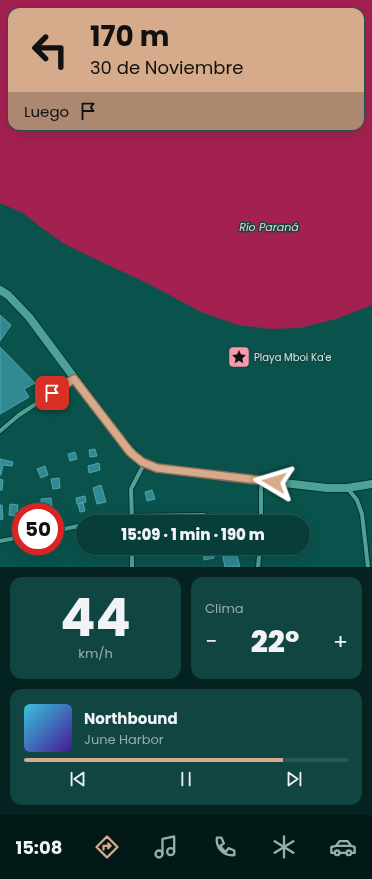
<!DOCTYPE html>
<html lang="es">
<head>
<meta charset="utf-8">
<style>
	body { margin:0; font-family:Poppins,sans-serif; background:#114541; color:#f1f3f6; height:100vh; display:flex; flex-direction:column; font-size:15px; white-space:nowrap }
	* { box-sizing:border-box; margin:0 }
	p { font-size:13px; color:#98aeae }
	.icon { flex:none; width:22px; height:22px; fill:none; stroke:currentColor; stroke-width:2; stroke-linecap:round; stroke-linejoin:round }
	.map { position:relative; height:567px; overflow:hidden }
	.sheet { display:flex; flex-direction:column; gap:10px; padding:10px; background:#04221f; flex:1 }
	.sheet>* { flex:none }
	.banner { position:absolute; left:8px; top:8px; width:356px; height:122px; border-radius:12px; box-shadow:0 4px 16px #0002,0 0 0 1px #295753; background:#d6ab8b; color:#111; overflow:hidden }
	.speed { position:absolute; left:12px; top:503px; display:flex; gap:8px; font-size:20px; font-weight:700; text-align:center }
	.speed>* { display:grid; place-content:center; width:52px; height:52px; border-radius:50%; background:#083e39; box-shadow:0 4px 16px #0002,0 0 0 1px #295753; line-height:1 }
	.speed .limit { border:6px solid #d22; background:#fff; color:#111 }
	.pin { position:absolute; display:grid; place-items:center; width:34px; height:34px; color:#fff; margin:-17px; border-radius:8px; box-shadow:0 2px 6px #0006 }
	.me { position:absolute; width:44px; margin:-22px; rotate:277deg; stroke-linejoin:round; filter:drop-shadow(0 0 3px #0008) }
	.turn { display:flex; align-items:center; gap:14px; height:84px; padding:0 16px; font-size:18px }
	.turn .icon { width:52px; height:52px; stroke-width:2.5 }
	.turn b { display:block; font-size:28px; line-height:34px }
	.then { display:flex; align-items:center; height:38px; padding:0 16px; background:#0003; gap:8px; font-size:15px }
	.big { font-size:30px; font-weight:800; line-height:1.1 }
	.sheet .widget { flex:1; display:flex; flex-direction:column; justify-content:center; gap:6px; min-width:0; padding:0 14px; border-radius:12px; background:#114541 }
	.sheet .dial { align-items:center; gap:0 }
	.dial b { font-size:52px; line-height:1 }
	.song { display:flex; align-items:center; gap:12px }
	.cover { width:48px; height:48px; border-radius:6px; background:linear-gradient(135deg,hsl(190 70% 55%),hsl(260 70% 35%)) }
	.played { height:4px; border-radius:2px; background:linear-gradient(90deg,#d6ab8b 80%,#295753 80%) }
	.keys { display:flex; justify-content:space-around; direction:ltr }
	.heat { display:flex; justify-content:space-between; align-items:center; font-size:22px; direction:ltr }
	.sheet .tiles { flex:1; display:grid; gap:10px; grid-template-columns:1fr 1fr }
	.widget:last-child { grid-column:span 2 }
	.trip { position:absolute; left:76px; top:515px; width:234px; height:40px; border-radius:20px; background:#083e39; box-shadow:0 4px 16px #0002,0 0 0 1px #295753; font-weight:800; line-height:40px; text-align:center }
	.dock { display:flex; height:64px; justify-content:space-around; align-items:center; background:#031917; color:#98aeae }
	.dock .icon { width:28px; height:28px }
	.dock .active { color:#d6ab8b }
	.dock b { font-size:18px; color:#f1f3f6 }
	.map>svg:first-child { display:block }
</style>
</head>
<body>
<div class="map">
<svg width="372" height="567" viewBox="0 0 372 567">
	<rect width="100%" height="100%" fill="#0a534c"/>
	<path fill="#a32150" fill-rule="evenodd" d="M0,0H372V305L336,319L300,328L271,329L238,325L201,312L149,284L91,257L63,243L39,226L23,213L0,203ZM12,12H360V126H12Z"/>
	<path fill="#318992" stroke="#4ea4ad" d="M0,315L11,325L0,341Z
		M0,347L35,383L24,389L29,397L0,414Z
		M95,449L97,456L90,457L89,450Z
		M75,452L77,459L70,461L68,454Z
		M0,459L13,462L12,466L3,465L1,475H0Z
		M99,463L100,470L89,473L88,466Z
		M45,466L48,475L41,478L37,469Z
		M59,478L60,488L53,489L51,479Z
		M0,479L3,480L2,490H0Z
		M101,485L106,502L97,504L93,488Z
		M152,490L155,499L147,501L145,492Z
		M85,496L86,502L77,504L76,498Z
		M51,498L52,506H49V512H42L41,499Z
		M83,503L85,511L80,512L78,504Z
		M10,504L18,505L17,516L9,515Z
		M0,505H2L3,519L0,520Z
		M31,507V512H22L21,508Z
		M203,548H213L214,558L204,560Z
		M221,548H247L248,549L236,552L240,567H225Z"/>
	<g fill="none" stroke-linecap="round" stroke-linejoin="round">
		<g stroke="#043530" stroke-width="6">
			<path id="street" d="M0,431L19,415L74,379
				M261,481V522
				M348,489L357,500L362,514L368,567
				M100,522L132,516L203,515L228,522
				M132,522L131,489L144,464
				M55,531L83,525
				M0,541L21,537
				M132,567V548
				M258,567L260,548"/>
		</g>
		<g stroke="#043530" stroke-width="10">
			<path id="secondary" d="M0,290L8,295L29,317L119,438L141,462L157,468L327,488H347L372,484"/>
		</g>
		<use href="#street" stroke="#4da196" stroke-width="4"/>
		<use href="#secondary" stroke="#4da196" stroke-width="8"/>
	</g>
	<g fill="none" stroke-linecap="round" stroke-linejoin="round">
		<g stroke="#8b6f5a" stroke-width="10">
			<path id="route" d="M52,393L74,379L130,452L142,462L157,468L274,482"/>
		</g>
		<use href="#route" stroke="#d6ab8b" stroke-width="7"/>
	</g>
	<defs>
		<g id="sight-square" transform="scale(1.15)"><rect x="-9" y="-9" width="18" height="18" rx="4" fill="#f29aae" stroke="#184540"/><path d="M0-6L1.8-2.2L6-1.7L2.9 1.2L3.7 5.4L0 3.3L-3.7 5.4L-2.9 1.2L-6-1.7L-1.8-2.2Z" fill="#111"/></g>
	</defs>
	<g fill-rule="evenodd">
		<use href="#sight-square" x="239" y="357"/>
	</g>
	<g text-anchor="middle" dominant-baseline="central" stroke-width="3" stroke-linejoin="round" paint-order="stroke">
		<g font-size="10" fill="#c7eee8" stroke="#184540" text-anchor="start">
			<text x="254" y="357">Playa Mboi Ka'e</text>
		</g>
		<g font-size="11" font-style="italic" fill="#f1cfd5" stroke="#184540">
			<text x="269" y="227">Río Paraná</text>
		</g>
	</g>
</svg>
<div class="speed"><div class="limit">50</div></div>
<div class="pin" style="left:52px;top:393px;background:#d93025"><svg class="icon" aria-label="arrive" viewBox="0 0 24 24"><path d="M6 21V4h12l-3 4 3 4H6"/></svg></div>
<svg class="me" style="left:274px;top:482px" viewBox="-20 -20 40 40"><path d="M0-17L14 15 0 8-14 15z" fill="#d6ab8b" stroke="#fff" stroke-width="4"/></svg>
<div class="trip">15:09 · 1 min · 190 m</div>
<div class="banner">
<div class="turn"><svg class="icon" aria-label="left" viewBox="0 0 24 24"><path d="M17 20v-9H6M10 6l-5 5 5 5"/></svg><div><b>170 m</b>30 de Noviembre</div></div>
<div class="then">Luego<svg class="icon" aria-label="arrive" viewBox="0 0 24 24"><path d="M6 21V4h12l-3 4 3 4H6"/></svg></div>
</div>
</div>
<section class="sheet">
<div class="tiles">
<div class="widget dial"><b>44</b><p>km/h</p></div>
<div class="widget"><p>Clima</p>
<div class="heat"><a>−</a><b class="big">22°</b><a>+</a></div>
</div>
<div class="widget">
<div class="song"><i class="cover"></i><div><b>Northbound</b><p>June Harbor</p></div></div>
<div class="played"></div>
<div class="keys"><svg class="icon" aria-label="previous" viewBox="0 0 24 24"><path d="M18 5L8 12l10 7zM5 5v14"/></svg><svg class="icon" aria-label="pause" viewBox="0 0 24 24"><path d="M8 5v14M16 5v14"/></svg><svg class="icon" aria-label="next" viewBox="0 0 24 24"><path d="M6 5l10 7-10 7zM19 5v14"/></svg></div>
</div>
</div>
</section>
<nav class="dock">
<b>15:08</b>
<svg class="icon active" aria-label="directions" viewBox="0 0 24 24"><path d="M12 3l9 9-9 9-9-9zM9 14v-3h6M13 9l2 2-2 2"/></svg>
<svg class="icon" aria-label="music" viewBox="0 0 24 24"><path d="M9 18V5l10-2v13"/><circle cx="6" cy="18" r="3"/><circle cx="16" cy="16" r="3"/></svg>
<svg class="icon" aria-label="phone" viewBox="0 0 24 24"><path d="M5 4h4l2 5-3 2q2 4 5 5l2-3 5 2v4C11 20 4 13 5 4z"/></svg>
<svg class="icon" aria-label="climate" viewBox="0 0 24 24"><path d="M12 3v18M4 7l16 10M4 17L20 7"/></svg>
<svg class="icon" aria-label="car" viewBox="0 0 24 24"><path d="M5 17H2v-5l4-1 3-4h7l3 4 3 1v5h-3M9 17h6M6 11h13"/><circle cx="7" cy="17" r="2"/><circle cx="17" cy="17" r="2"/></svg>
</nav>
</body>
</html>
